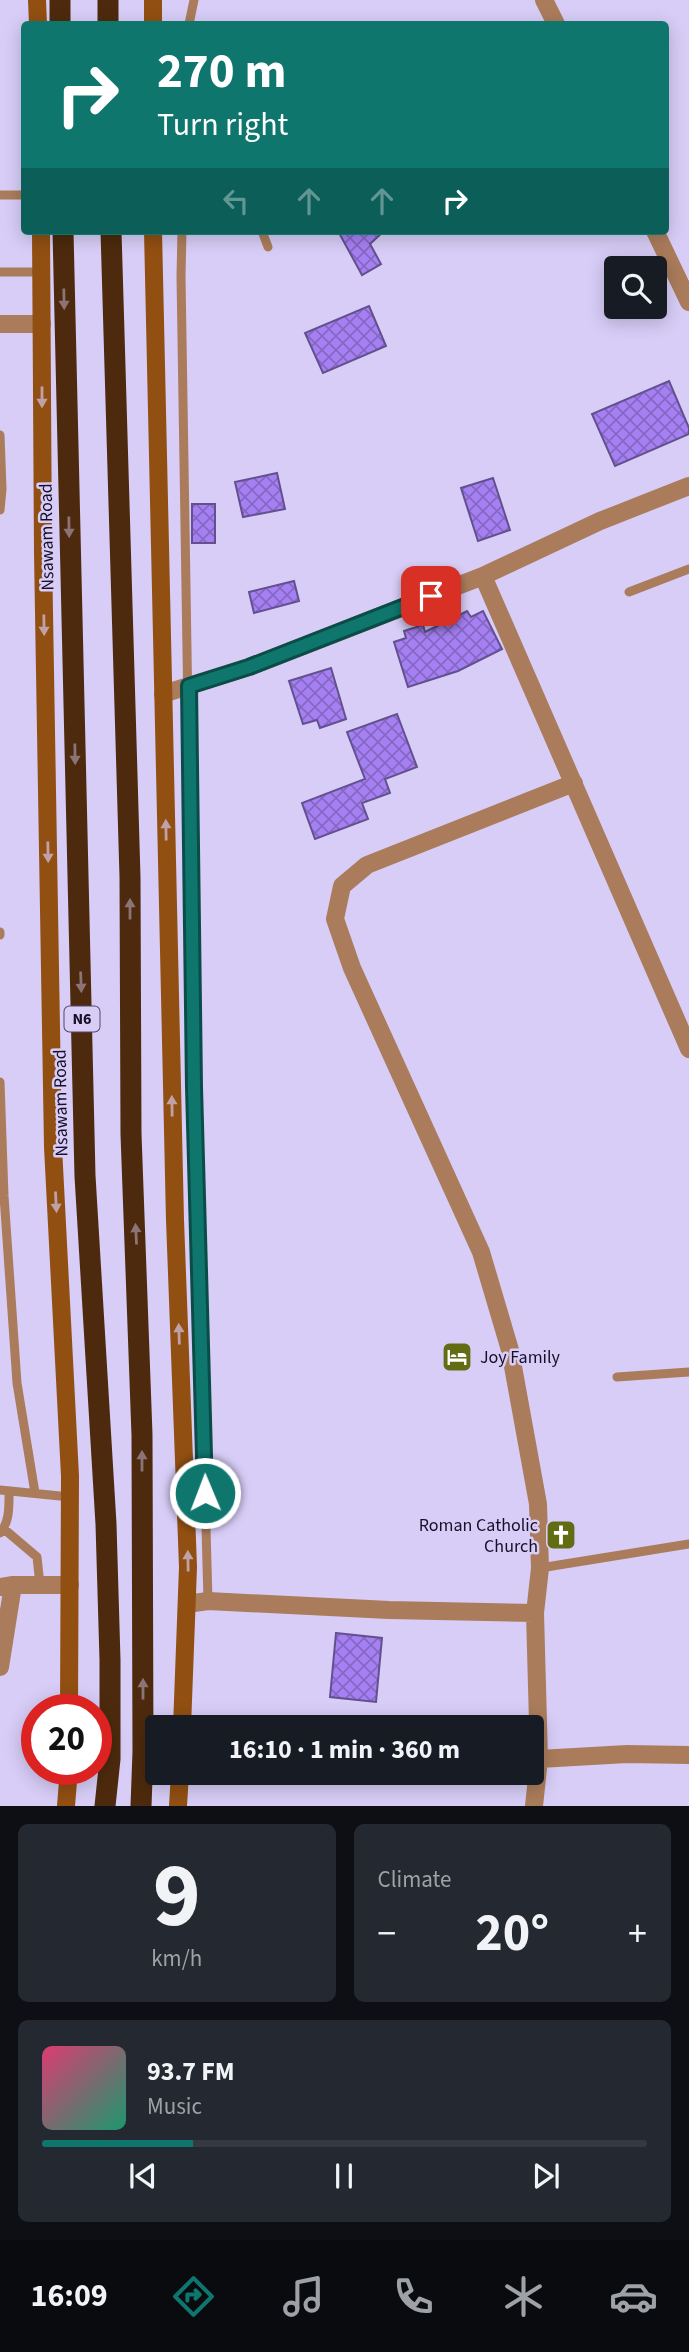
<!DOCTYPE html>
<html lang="en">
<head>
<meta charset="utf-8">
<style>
	body { margin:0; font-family:"Source Sans 3",sans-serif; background:#242831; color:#f1f3f6; height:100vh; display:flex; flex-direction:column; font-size:26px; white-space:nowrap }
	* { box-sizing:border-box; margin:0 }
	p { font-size:23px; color:#9ea1a6 }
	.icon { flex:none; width:38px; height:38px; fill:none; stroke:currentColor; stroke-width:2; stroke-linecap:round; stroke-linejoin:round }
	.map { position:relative; height:1806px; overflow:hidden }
	.panel { display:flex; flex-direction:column; gap:18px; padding:18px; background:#0d0f14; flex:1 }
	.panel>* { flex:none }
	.banner { position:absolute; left:21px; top:21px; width:648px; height:214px; border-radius:7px; box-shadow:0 4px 18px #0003; background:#0f766e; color:#fff; overflow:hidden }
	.fabs { position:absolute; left:604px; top:256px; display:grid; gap:14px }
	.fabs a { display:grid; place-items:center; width:63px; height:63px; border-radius:7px; background:#171b24; box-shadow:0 4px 18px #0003; font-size:35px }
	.speed { position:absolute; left:21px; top:1694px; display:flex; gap:14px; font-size:35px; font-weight:700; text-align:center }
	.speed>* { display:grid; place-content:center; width:91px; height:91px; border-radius:50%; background:#171b24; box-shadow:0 4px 18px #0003; line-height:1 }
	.speed .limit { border:10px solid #d22; background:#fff; color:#111 }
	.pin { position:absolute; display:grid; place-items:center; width:60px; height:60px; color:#fff; margin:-30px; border-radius:14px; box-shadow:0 4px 10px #0006 }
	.me { position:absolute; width:77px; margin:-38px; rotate:359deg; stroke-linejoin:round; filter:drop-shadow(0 0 5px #0008) }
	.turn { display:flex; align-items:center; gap:24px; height:147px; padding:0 21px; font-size:32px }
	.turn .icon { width:91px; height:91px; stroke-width:2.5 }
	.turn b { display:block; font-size:49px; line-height:60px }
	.lanes { display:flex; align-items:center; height:66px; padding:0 21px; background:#0003; justify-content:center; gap:35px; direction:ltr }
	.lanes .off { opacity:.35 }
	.big { font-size:52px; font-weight:700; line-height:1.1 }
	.panel .widget { flex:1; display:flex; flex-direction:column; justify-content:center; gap:10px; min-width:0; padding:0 24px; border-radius:10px; background:#242831 }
	.panel .dial { align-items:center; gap:0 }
	.dial b { font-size:91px; line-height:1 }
	.song { display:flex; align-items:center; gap:21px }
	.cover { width:84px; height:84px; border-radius:10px; background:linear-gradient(135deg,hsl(340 70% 55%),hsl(160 70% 35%)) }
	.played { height:7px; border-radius:4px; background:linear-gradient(90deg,#0f766e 25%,#363941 25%) }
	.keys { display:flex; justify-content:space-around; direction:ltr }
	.heat { display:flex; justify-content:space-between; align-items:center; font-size:38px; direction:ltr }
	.panel .tiles { flex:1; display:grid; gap:18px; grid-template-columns:1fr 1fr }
	.widget:last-child { grid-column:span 2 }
	.trip { position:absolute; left:145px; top:1715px; width:399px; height:70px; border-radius:7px; background:#171b24; box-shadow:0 4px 18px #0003; font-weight:700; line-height:70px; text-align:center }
	.tabs { display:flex; height:112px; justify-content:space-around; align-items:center; background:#090b0e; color:#9ea1a6 }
	.tabs .icon { width:49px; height:49px }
	.tabs .current { color:#0f766e }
	.tabs b { font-size:32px; color:#f1f3f6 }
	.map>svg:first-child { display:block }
</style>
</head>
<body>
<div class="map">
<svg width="689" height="1806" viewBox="0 0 689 1806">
	<defs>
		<pattern id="building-cross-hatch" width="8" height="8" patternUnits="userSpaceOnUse" patternTransform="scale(1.75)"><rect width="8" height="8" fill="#a580f2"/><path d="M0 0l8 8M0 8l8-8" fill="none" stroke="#8567c4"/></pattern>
	</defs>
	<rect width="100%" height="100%" fill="#d7cdf7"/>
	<path fill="url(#building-cross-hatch)" stroke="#63508e" stroke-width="2" d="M338,231H384L370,244L381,264L362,275Z
		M369,306L386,346L323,373L305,333Z
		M669,381L689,428V434L615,466L592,414Z
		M277,473L285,509L243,517L235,482Z
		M493,478L510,530L478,541L461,488Z
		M192,504H215V543H192Z
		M294,581L299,601L254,613L249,592Z
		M467,611L471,617L483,611L502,649L458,671L408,687L394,642L406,638L404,631L423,625L425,632Z
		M331,668L346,719L320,728L317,720L303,724L289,681Z
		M397,714L417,767L385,779L390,793L362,803L368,819L315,839L302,803L365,779L347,732Z
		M336,1633L382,1638L376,1702L330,1697Z"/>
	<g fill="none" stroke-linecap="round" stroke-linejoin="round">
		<path stroke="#aa7c5b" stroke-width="9" d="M189,24L194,0
			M0,195H24
			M182,231L181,276L194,1087L208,1601
			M262,231L268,247
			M0,272H41
			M0,435L2,489L0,510
			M629,592L689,569
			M0,932V935
			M0,1082L4,1196L17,1383L35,1493
			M617,1377L689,1372
			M0,1490L70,1497
			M4,1529L37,1557L40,1585
			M0,1533C10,1522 9,1505 9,1491
			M540,1568L689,1544"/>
		<path stroke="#aa7c5b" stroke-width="18" d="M544,0L556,24
			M655,231L689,302
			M0,324H42
			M483,576L689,1049
			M163,694L249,667L483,576L600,521L689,486
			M0,1587L13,1585H70
			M187,1604L208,1601L389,1610L535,1613
			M0,1667L13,1585
			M539,1759L627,1754L689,1755
			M534,1806L539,1759L535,1613L540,1568L538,1504L510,1350L481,1252L352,968L335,919L342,886L367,865L574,783"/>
		<path stroke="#924f12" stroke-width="18" d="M37,0L38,24
			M153,0V24
			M41,231L43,553L53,1147L70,1476L69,1710
			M153,231L175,1220L188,1567L182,1727
			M66,1806L69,1769
			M178,1806L180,1773"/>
		<path stroke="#4d2a0d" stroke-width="21" d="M60,24V0
			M108,24V0
			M63,231L85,1176L106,1524L110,1660V1759L105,1806
			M111,231L130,877L131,1134L142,1435L143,1752L141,1806"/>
	</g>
	<defs><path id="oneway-solid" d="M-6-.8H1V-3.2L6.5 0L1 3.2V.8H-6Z" transform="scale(1.75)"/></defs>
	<g fill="#8b7376">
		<use href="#oneway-solid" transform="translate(64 299) rotate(89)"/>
		<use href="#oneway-solid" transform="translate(69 527) rotate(89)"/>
		<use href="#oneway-solid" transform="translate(75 754) rotate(89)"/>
		<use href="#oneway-solid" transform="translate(130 909) rotate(-90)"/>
		<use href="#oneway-solid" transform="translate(81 982) rotate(88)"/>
		<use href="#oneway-solid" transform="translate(136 1234) rotate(-93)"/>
		<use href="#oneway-solid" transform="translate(142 1461) rotate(-90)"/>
		<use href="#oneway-solid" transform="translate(143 1689) rotate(-90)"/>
	</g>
	<g fill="#bfa1a7">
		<use href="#oneway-solid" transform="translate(42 397) rotate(90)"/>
		<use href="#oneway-solid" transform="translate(44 625) rotate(89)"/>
		<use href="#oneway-solid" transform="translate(166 830) rotate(-91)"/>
		<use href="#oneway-solid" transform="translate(48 852) rotate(89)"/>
		<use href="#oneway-solid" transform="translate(172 1106) rotate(-91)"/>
		<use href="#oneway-solid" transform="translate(56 1202) rotate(87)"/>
		<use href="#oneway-solid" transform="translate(179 1334) rotate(-92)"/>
		<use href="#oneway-solid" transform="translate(188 1561) rotate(-91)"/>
	</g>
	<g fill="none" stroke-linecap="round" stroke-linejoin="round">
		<g stroke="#0a4d48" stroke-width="18">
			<path id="route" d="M205,1493L194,1087L189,686L249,667L431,596"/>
		</g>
		<use href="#route" stroke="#0f766e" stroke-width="12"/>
	</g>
	<defs>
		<g id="hotel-square" transform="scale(1.575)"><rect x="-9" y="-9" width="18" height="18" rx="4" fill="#616c13" stroke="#d7cdf7"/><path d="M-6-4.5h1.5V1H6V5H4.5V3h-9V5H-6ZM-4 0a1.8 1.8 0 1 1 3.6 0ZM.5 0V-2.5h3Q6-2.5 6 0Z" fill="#fff"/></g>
		<g id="church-square" transform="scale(1.575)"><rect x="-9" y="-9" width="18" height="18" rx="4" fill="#616c13" stroke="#d7cdf7"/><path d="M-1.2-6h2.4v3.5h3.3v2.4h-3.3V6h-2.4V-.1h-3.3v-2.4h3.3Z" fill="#fff"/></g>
	</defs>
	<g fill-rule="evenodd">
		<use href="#hotel-square" x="457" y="1357"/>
		<use href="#church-square" x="561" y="1535"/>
	</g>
	<g text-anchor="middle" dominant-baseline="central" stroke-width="5" stroke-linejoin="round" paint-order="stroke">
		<rect fill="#d7cdf7" stroke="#514866" stroke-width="2" x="64.5" y="1006.5" width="35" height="25" rx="5"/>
		<g font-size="16" font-weight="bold" fill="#170f28">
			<text x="82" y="1019">N6</text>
		</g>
		<g font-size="18" fill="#170f28" stroke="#d7cdf7">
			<text transform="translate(47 537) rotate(-91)">Nsawam Road</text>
			<text transform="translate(61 1103) rotate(-91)">Nsawam Road</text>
		</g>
		<g font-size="18" fill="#170f28" stroke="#d7cdf7" text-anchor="start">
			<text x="480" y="1357">Joy Family</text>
			<text x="538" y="1525" text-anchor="end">Roman Catholic<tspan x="538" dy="21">Church</tspan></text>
		</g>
	</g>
</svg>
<div class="fabs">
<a><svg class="icon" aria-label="search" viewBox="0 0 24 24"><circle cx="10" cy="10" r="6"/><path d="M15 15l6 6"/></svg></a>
</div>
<div class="speed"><div class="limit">20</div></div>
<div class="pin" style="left:431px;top:596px;background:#d93025"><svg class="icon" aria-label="arrive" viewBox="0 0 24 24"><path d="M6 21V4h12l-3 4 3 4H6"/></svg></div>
<svg class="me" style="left:205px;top:1493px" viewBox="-20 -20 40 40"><circle r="17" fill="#0f766e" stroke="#fff" stroke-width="3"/><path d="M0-11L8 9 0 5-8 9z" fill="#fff"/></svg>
<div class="trip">16:10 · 1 min · 360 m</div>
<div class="banner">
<div class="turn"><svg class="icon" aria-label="right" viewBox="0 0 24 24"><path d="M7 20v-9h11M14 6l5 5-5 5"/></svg><div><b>270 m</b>Turn right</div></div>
<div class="lanes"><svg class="icon off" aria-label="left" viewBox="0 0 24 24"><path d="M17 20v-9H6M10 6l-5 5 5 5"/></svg><svg class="icon off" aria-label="ahead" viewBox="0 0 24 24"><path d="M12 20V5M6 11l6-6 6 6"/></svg><svg class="icon off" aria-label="ahead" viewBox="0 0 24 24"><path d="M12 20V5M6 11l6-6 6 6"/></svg><svg class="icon" aria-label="right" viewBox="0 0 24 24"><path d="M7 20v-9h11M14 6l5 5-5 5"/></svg></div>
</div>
</div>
<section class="panel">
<div class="tiles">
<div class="widget dial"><b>9</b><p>km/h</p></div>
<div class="widget"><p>Climate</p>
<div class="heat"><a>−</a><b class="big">20°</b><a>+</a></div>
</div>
<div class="widget">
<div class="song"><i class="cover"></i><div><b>93.7 FM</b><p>Music</p></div></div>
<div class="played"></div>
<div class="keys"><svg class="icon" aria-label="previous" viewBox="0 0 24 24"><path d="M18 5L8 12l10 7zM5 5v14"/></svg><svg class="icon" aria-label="pause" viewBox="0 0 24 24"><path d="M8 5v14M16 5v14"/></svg><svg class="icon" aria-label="next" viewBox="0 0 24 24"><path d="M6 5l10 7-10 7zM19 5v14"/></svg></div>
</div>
</div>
</section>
<nav class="tabs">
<b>16:09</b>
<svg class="icon current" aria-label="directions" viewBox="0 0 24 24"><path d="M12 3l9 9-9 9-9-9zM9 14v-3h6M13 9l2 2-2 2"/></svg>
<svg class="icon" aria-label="music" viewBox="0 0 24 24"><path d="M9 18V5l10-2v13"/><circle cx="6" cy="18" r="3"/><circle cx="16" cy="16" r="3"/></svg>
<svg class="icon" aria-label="phone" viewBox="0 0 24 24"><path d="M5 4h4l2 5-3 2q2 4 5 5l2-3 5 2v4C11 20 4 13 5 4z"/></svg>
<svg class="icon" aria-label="climate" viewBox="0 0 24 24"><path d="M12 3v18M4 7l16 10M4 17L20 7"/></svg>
<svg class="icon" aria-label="car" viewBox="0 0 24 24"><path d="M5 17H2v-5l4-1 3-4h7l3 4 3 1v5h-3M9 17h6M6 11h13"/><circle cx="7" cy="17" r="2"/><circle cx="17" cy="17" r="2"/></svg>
</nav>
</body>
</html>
